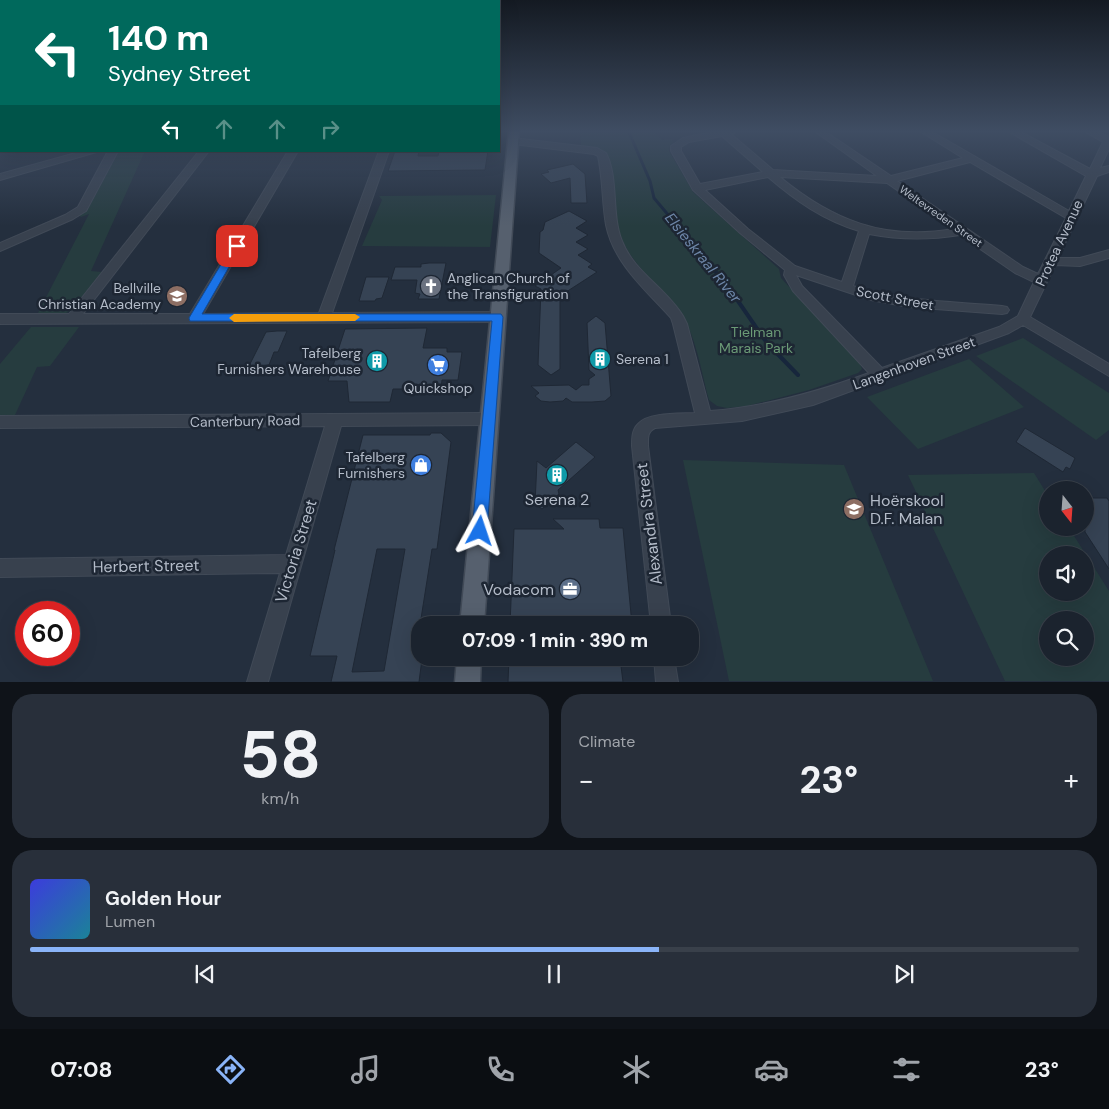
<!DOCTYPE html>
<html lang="en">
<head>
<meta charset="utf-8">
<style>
	body { margin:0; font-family:"DM Sans",sans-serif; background:#282f3a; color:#f1f3f6; height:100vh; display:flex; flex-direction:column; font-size:19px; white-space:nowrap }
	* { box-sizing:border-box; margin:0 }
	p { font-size:16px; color:#a0a4aa }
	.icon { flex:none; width:28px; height:28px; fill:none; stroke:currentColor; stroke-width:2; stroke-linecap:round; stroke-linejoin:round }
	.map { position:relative; height:682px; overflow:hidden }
	.sheet { display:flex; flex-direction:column; gap:12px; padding:12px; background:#0f1319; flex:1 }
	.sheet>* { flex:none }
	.guide { position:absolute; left:0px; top:0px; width:500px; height:152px; box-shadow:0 5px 20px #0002,0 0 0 1px #39404a; background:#00695c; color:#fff; overflow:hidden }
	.needle { width:32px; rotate:163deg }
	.controls { position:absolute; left:1039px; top:481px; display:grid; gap:10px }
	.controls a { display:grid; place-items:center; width:55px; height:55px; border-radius:50%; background:#1b232e; box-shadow:0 5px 20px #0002,0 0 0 1px #39404a; font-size:25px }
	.speed { position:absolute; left:15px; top:601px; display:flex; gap:10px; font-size:25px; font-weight:700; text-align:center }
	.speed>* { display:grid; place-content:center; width:65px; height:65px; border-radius:50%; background:#1b232e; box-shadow:0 5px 20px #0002,0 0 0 1px #39404a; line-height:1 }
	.speed .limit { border:8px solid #d22; background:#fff; color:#111 }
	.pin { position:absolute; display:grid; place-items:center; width:42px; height:42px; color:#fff; margin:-21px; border-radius:10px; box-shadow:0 2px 8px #0006 }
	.me { position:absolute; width:55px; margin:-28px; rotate:5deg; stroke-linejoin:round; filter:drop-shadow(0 0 4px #0008) }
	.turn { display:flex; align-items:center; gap:18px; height:105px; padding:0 25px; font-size:22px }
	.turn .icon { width:65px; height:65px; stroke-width:2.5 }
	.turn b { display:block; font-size:35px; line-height:42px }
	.lanes { display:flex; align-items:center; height:48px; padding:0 25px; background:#0003; justify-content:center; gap:25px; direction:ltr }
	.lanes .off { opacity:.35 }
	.big { font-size:38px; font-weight:700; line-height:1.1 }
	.sheet .tile { flex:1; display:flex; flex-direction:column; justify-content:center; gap:8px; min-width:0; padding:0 18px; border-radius:20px; background:#282f3a }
	.sheet .dial { align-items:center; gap:0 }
	.dial b { font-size:65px; line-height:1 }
	.song { display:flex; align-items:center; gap:15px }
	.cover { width:60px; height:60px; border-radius:8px; background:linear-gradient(135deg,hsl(240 70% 55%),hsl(190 70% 35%)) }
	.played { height:5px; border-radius:2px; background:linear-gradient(90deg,#8ab4f8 60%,#39404a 60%) }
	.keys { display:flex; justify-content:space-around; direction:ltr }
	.heat { display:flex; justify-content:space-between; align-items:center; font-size:28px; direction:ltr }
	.sheet .tiles { flex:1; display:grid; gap:12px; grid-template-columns:1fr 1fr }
	.tile:last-child { grid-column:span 2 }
	.trip { position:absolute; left:411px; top:616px; width:288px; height:50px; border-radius:20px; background:#1b232e; box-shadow:0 5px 20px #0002,0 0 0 1px #39404a; font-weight:700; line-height:50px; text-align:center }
	.menu { display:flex; height:80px; justify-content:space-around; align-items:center; background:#0b0e12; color:#a0a4aa }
	.menu .icon { width:35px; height:35px }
	.menu .selected { color:#8ab4f8 }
	.menu b { font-size:22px; color:#f1f3f6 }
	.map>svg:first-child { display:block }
</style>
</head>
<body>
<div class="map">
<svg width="1109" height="682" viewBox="0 0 1109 682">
	<rect width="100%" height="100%" fill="#242f3e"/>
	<path fill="#263c3f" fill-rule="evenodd" d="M580,130H652L662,140L671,139L674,142L670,145L669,151L693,192L779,269L781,278L860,364L862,369L858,373L809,390L747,406L727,408L717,406L709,400C701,372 696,333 678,309C661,286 635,269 623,241C612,216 612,183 608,155L598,149L581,146Z
		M119,151H145L91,271L102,272L70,311L66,313H38L89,214L81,217L79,215L89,207Z
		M496,195L490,247L362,246L382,200L379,196Z
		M31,327H79L50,366L37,367L15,415H0V364Z
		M1023,338L1109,393V430L1096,440L976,356Z
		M969,359L1024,407L918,449L867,397Z
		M683,460L844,465L933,681H729Z
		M1034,473L1047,494L1048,528H1069L1109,591V681H1005L908,475ZM1048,555H1085V592H1048ZM1048,620H1085V658H1048Z"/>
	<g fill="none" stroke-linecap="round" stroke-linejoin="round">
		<path stroke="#17263c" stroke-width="3" d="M628,130L650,181L654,198L711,266"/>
		<path stroke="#17263c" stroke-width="4" d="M710,265L729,288L767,343L798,375"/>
	</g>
	<path fill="#364354" stroke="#1f2835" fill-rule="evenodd" d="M395,151H419L418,156H438L439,151H488L485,170L388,171Z
		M573,164L585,174L587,203H571L570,178L551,183L541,174L549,172L547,170Z
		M569,211L587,221L576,228L588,235L576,242L588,249L578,255L592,264L588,267L597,272L560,296V369L551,375L538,365L541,289L535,286L561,268L539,253L540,232L543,230L545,222Z
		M429,263H446L439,299H418L420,294L415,293L417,280H391L395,267H421V264Z
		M366,277H389L382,298L376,299L375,301H359Z
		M596,316L605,323L611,396L605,401L592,402H572L566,398L563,401L550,402L541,401L535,396L539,393L531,386L569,385L576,390L582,385H589V379L595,375L589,370L587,323Z
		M427,328L423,348H447V352H462L458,380H442L441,389H393L390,402H349L347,381H328L345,329Z
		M277,331H287L278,352H274L269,365L249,366L266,332Z
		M1025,428L1075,458L1070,469L1066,467L1063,472L1016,442Z
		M431,433H441L451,442L437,549H432L420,625L417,659H422L419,682H331L337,656H310L335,550H334L363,435H430ZM377,549H405L384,671L352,672Z
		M576,442L595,457L558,490L559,494L542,509L535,504L537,461L546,468Z
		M1085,498H1107L1109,501V569L1085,532Z
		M553,519H599L600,528H623L632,625H510L514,529H564Z
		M509,658H605L606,666H621L623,682H508Z"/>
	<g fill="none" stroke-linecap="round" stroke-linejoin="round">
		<g stroke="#414a57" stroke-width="2">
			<path id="minor" d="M722,130H741L731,134L773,170L877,176L813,130H823L891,176L963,158L918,130H929L1069,211L1086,176L1006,130H1017L1090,169L1103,142L1082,130H1094L1109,137V149L1100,168L1109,166V172L1097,176L1058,258H1080L1109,250V258L1080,266L1055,265L1030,317L1109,364V376L1023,325L1009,333L813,405L742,421L655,428C647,432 648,438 648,446L671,625H651L632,446C632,438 632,430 638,424C648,412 681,414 695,413L673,324L671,318C646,290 614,264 606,225C602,202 603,179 598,156L594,154L513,144L508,141L513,138L597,148L606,153C619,178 611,214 622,241C634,272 666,288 683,316L687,324L710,411C765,407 817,392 869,373L793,291L784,275L785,270L740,233L693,190L671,151V146L683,138ZM722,136L763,172L700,184L681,151V147L689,142ZM970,162L1066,218L1038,274L1023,267L897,181ZM768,177C796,201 823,220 859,231L842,282L795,266L748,229L705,190ZM780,177L887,183L953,229C884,241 832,220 780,177ZM869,234C900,240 929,240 960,235L1015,273L1034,282L1018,316L999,327L882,368L802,286L796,275L871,300L909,307L1002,314L1007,313L1009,310L1007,307L1002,306C952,302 901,301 853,286Z
				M83,151H100L0,180V174Z
				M108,151H118L86,211L73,219L0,251V243L65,215L78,207Z
				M199,151H209L83,314H190L288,151H298L203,314L319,313L379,151H389L332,313L498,312L503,314L505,317L503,320L498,322L0,324V314H69Z
				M489,413L494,415L497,419L494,423L489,425L341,426L268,682H247L280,573L0,577V559L286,555L325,426L0,428V416Z
				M654,658H674L678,682H656Z"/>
		</g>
		<g stroke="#414a57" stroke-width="3">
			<path id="major" d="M509,130H519L484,625H460Z
				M457,658H481L480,682H455Z"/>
		</g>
		<use href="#minor" fill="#38414e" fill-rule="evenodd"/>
		<use href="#major" fill="#56606e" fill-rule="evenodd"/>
	</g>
	<linearGradient id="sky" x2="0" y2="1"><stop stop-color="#141a22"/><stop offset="0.58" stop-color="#3f4d63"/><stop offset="1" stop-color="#3f4d63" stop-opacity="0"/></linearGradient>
	<rect width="1109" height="226" fill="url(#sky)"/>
	<path fill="#1a73e8" stroke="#114b97" d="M237,243L241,246L202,314H501L503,317L487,531L485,536L480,538L474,536L472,531L492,321H190L189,318L232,246Z"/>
	<path fill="#f59e0b" d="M234,314H355L360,317L355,321L234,322L229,318Z"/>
	<defs>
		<g id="church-disc" transform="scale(1.125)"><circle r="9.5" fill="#6b7280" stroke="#1d2633"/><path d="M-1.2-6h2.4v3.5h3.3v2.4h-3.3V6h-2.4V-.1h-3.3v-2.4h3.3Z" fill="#fff"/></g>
		<g id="school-disc" transform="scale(1.125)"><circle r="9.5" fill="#8d6e63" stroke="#1d2633"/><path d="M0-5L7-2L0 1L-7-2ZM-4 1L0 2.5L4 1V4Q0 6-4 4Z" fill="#fff"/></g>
		<g id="building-disc" transform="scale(1.125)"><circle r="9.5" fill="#0f9aa8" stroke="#1d2633"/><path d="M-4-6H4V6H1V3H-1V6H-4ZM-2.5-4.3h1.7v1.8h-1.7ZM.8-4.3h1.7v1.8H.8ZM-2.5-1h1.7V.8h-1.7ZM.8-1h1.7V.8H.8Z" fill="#fff"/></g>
		<g id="supermarket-disc" transform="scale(1.125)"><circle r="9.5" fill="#3f7fe0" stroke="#1d2633"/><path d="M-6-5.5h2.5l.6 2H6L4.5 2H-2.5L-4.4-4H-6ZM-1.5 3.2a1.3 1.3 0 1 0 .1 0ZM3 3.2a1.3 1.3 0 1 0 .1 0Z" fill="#fff"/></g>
		<g id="shop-disc" transform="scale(1.125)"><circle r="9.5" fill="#3f7fe0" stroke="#1d2633"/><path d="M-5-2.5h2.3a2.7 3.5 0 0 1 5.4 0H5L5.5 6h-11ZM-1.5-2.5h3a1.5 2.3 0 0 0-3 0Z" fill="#fff"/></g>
		<g id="office-disc" transform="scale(1.125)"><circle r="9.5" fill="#5c6f8a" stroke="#1d2633"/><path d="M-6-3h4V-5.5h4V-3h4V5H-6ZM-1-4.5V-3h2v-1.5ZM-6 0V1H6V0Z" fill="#fff"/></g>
	</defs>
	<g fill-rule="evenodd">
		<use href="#church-disc" x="431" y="286"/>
		<use href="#school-disc" x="177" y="296"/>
		<use href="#building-disc" x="600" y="359"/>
		<use href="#building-disc" x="377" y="361"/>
		<use href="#supermarket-disc" x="438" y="365"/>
		<use href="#shop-disc" x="421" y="465"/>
		<use href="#building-disc" x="557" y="475"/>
		<use href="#school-disc" x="854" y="509"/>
		<use href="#office-disc" x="570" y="589"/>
	</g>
	<g text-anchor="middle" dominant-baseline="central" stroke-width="5" stroke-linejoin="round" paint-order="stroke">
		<g font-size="11" fill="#b4bcc9" stroke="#1d2633">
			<text transform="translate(941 216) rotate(35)">Weltevreden Street</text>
		</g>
		<g font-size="14" fill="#b4bcc9" stroke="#1d2633">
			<text transform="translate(1059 243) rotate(-65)">Protea Avenue</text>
			<text transform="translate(895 298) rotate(11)">Scott Street</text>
			<text transform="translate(914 363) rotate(-20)">Langenhoven Street</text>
			<text transform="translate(245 421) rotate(-1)">Canterbury Road</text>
		</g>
		<g font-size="14" fill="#b4bcc9" stroke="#1d2633" text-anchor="end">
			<text x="447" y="278" text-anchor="start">Anglican Church of<tspan x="447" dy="16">the Transfiguration</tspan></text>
			<text x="161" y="288">Bellville<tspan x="161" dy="16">Christian Academy</tspan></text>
			<text x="361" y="353">Tafelberg<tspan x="361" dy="16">Furnishers Warehouse</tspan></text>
			<text x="616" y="359" text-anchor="start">Serena 1</text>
			<text x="438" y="388" text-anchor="middle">Quickshop</text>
			<text x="405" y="457">Tafelberg<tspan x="405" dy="16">Furnishers</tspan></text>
		</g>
		<g font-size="14" fill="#6b9a76" stroke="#1d2633">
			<text x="756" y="332">Tielman<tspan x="756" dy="16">Marais Park</tspan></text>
		</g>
		<g font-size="15" font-style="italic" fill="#6d86a8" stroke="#1d2633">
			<text transform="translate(703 258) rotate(51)">Elsieskraal River</text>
		</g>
		<g font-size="16" fill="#b4bcc9" stroke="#1d2633">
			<text x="557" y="499">Serena 2</text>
			<text x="870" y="500" text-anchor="start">Hoërskool<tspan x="870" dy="18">D.F. Malan</tspan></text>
			<text x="554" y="589" text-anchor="end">Vodacom</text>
		</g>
		<g font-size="16" fill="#b4bcc9" stroke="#1d2633">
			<text transform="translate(649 524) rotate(-97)">Alexandra Street</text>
			<text transform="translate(296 551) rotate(-73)">Victoria Street</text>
			<text transform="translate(146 566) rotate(-1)">Herbert Street</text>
		</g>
	</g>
</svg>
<div class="controls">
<a><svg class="needle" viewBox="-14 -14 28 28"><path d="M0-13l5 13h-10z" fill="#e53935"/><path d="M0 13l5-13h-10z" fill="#a0a4aa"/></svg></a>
<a><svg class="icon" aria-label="sound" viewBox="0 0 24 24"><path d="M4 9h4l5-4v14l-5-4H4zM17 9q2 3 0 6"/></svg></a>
<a><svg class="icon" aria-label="search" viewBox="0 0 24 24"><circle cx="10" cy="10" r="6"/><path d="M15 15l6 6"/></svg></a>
</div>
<div class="speed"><div class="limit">60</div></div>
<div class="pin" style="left:237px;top:246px;background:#d93025"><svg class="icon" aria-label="arrive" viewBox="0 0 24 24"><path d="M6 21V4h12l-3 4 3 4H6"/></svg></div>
<svg class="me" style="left:480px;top:531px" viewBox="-20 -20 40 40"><path d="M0-17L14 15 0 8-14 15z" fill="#1a73e8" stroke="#fff" stroke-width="4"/></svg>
<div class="trip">07:09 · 1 min · 390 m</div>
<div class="guide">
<div class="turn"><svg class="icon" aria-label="left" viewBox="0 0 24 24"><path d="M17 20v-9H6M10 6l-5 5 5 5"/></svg><div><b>140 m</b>Sydney Street</div></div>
<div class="lanes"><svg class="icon" aria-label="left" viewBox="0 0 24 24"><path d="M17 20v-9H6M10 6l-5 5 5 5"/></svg><svg class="icon off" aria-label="ahead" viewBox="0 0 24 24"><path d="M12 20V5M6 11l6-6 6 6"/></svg><svg class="icon off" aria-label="ahead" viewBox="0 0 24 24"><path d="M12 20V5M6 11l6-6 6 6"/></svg><svg class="icon off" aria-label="right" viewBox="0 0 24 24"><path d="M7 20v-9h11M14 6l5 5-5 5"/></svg></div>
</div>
</div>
<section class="sheet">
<div class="tiles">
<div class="tile dial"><b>58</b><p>km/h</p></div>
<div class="tile"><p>Climate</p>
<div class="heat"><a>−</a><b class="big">23°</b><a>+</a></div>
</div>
<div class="tile">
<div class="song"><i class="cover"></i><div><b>Golden Hour</b><p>Lumen</p></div></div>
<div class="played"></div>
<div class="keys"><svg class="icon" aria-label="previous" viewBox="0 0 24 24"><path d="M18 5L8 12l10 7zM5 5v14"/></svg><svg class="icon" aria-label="pause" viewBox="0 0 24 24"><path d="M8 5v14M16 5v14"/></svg><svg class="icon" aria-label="next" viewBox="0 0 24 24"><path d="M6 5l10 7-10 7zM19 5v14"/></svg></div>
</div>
</div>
</section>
<nav class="menu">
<b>07:08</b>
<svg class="icon selected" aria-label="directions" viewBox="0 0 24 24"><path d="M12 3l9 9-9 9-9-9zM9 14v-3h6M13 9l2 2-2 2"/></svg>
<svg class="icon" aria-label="music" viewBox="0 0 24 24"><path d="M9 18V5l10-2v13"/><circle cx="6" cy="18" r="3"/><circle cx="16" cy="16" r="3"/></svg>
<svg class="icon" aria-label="phone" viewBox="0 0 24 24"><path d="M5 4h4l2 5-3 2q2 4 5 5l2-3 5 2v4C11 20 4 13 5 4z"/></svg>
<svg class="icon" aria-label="climate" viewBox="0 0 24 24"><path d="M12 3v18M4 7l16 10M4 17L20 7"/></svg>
<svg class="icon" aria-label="car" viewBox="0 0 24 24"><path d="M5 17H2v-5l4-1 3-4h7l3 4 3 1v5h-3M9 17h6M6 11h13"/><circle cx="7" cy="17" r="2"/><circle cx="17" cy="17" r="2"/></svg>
<svg class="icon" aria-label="filters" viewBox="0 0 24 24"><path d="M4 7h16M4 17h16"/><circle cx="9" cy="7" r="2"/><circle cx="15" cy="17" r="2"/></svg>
<b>23°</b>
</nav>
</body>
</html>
